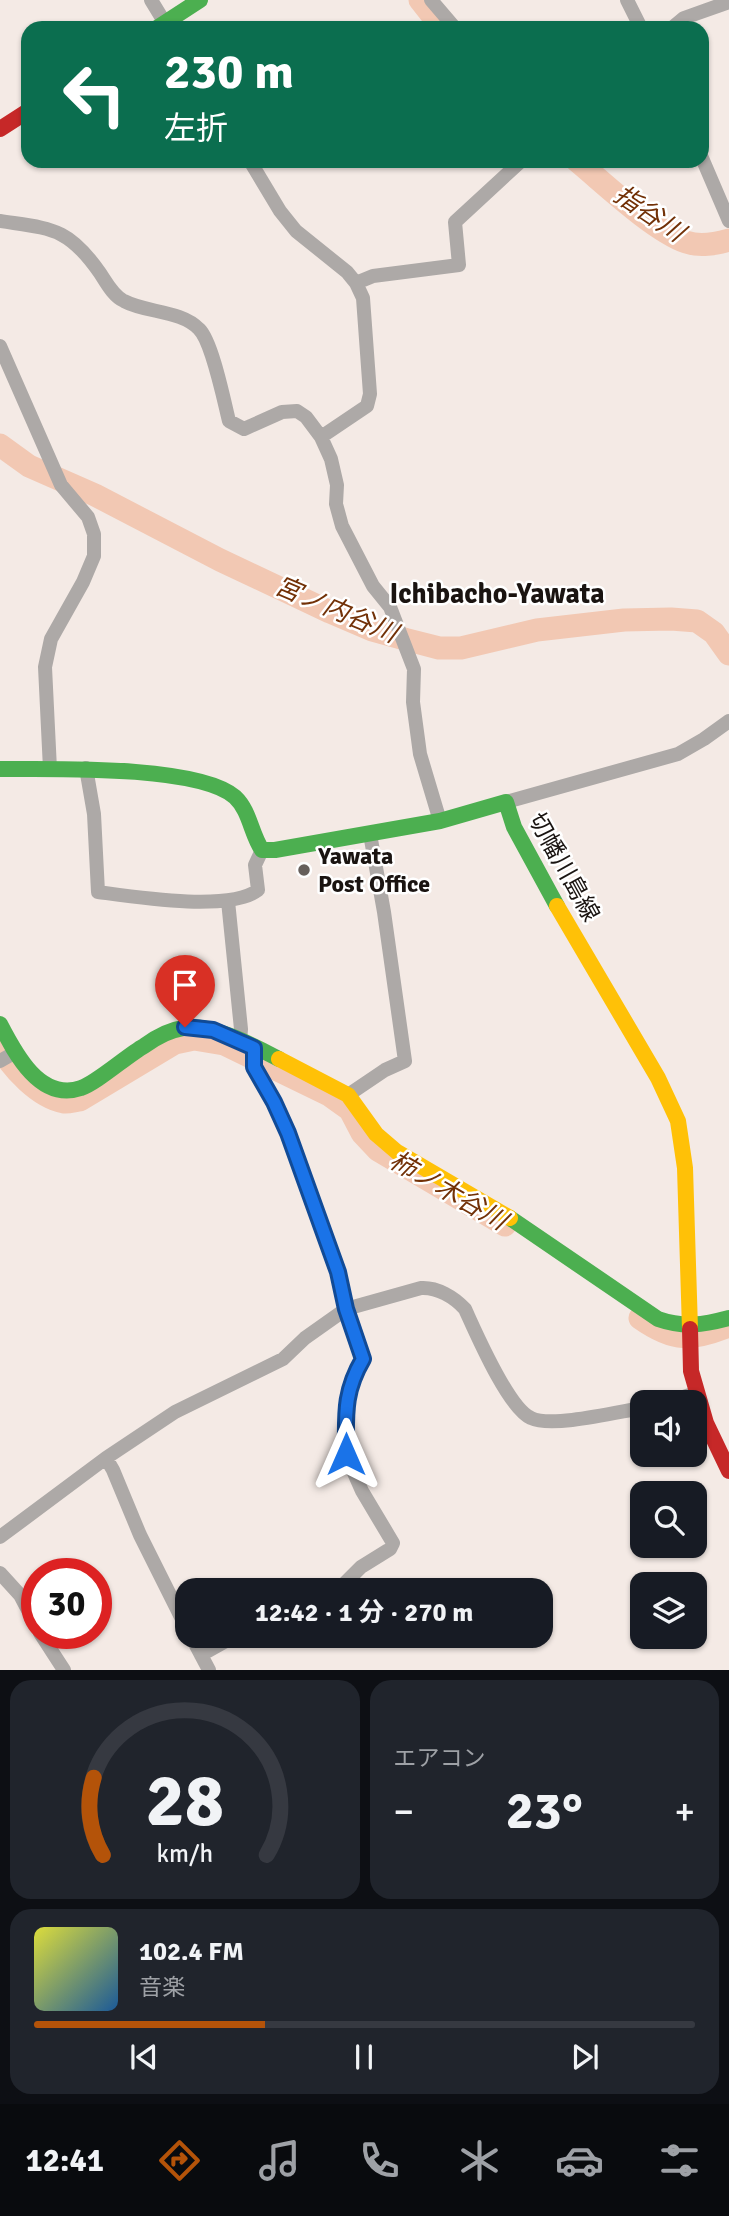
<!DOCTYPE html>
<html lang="ja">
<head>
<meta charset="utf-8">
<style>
	body { margin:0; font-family:Signika,"Noto Sans JP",sans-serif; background:#20242c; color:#f1f3f6; height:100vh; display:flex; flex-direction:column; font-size:26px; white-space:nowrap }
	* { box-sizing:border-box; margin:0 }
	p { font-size:23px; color:#9ea1a6 }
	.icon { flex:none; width:38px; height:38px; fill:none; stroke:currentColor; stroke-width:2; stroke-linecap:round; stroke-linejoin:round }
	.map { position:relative; height:1670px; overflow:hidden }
	.panel { display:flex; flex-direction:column; gap:10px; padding:10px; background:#0d0f14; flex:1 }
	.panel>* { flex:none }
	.hud { position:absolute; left:21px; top:21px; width:688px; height:147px; border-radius:21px; box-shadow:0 2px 5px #0004; background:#0b6e4f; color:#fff; overflow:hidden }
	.controls { position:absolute; left:630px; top:1390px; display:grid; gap:14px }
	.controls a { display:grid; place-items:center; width:77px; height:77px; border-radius:14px; background:#171b24; box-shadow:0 2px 5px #0004; font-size:35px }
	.speed { position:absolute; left:21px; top:1558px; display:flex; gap:14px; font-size:35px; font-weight:700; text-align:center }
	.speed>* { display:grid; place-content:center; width:91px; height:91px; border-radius:50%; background:#171b24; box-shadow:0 2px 5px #0004; line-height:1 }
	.speed .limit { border:10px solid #d22; background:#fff; color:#111 }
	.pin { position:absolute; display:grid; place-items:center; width:60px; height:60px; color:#fff; margin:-72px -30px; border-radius:50% 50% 50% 0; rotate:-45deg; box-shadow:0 0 7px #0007 }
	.pin .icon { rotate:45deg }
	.me { position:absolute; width:77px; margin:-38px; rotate:0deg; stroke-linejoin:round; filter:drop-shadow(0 0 5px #0008) }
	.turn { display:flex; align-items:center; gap:24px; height:147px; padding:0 28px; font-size:32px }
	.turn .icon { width:91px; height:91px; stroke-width:2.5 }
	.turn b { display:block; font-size:49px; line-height:60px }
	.big { font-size:52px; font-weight:700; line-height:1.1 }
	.panel .tile { flex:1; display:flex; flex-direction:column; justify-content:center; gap:10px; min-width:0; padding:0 24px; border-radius:21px; background:#20242c }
	.panel .dial { align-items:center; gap:0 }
	.dial svg { height:182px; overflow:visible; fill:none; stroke:#363941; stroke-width:7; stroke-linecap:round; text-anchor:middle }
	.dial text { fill:#f1f3f6; stroke:none }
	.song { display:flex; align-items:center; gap:21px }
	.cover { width:84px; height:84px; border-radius:10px; background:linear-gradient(135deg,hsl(60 70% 55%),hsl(210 70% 35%)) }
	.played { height:7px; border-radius:4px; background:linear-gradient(90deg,#b45309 35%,#363941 35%) }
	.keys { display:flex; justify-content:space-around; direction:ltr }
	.heat { display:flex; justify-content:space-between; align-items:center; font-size:38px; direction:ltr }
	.panel .tiles { flex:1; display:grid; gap:10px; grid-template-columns:1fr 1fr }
	.tile:last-child { grid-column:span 2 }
	.trip { position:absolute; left:175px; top:1578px; width:378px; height:70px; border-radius:21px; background:#171b24; box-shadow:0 2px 5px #0004; font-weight:700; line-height:70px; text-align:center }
	.menu { display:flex; height:112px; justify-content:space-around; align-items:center; background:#090b0e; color:#9ea1a6 }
	.menu .icon { width:49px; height:49px }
	.menu .current { color:#b45309 }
	.menu b { font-size:32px; color:#f1f3f6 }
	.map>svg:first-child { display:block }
</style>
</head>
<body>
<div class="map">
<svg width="729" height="1670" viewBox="0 0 729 1670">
	<rect width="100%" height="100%" fill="#f4eae5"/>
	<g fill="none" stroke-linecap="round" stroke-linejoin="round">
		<path stroke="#f2c8b3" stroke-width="23" d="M420,0L442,28
			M577,161C606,185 653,230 686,242C700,247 715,244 729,240
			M0,445L29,466L95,495L220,560L330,612L372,630L408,640L439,648H461L537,630L624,620L671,619L697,621L714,633L729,654
			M0,1048C13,1069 38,1097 64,1102C68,1103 76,1100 80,1100L175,1043L194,1039L224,1044L329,1095L350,1110L362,1133L378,1150L505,1225
			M640,1318C674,1342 692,1341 729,1326"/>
		<path stroke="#ada9a7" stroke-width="14" d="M151,0L168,28
			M431,0L455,28
			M627,0L641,28
			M672,28L684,18L729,2
			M702,158L729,221
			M250,161L280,211L296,231L347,272L356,283L363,298L370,394L367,406L321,437
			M0,221C52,229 68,227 100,273C106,282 113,296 124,301C146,313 181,310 199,329C212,341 224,401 229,421L244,429L282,412L297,411L306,417L321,437L331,459L337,485L336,504L342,526L373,586L390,607L414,669L413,702L420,754L440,821
			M356,283L373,276L459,265L455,222L521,161
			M0,346L61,485L88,517L94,534V556L83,582L51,639L45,667L50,769
			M86,768L94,814L98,892C135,897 229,912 258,890L255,865L262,850
			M506,802L678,754L704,739L729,721
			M228,901L241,1029L240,1040
			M254,1048V1067L274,1102L288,1133L338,1272L346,1309L363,1359L352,1378L346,1401V1455L362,1491L393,1543L390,1549L361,1567L342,1586L331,1591
			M0,1061L14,1053
			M348,1095L385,1070L405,1061L384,912L370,834
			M668,1402L696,1393
			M106,1458L113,1470L140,1535L187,1629
			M0,1537L106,1458L175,1412L283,1359L305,1338L346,1309L421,1288C437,1287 454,1297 465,1309C476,1333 508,1408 531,1418C552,1428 617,1412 642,1408
			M0,1573L20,1595L37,1627
			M40,1633L64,1670
			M191,1636L209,1670
			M201,1655L235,1636"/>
		<path stroke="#4caf50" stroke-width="16" d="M157,28L200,0
			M0,769C51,769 198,765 235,797C250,811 251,834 262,850H275L440,821L506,802L514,827L557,906
			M0,1024C15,1053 40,1102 81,1088C95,1084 128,1055 144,1046C155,1038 169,1030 183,1028C212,1023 254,1046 279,1059
			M510,1218L658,1319C684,1328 703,1325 729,1318"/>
		<path stroke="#ffc107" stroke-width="16" d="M557,906L658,1078L678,1121L685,1168L690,1329
			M279,1059L348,1095L376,1134L397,1152L510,1218"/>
		<path stroke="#c62828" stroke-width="16" d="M0,129L28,111
			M690,1329L691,1371L706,1423L729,1471"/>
	</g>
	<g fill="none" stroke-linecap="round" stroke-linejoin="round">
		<g stroke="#114b97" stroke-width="18">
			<path id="route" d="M185,1027L213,1030L254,1048V1067L274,1102L288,1133L338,1272L346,1309L363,1359C343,1393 346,1416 346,1454"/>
		</g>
		<use href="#route" stroke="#1a73e8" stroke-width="12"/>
	</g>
	<circle fill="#665f5b" stroke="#fff" stroke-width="2.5" cx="304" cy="870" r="7"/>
	<g text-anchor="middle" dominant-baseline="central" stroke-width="5" stroke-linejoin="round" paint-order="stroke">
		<g font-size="24" font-weight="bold" fill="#1a1411" stroke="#fff" text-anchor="start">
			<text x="318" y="856">Yawata<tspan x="318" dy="28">Post Office</tspan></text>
		</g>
		<g font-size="24" fill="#1a1411" stroke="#fff">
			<text transform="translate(564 867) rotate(61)">切幡川島線</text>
		</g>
		<g font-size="26" font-style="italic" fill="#723107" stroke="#fff">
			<text transform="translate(649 214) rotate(34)">指谷川</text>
			<text transform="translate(336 610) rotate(23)">宮ノ内谷川</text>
			<text transform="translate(448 1191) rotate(30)">柿ノ木谷川</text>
		</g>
		<g font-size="28" font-weight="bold" fill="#1a1411" stroke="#fff">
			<text x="497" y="594">Ichibacho-Yawata</text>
		</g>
	</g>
</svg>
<div class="controls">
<a><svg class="icon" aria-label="sound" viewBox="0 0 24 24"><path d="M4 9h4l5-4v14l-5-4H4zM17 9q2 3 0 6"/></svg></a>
<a><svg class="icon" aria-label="search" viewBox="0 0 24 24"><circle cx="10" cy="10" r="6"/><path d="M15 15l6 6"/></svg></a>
<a><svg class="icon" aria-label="layers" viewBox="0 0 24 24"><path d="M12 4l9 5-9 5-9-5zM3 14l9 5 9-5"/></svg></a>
</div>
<div class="speed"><div class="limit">30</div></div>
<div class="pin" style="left:185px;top:1027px;background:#d93025"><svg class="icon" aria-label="arrive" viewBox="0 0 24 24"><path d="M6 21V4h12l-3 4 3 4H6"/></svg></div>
<svg class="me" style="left:346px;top:1454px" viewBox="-20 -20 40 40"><path d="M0-17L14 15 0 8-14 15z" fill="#1a73e8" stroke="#fff" stroke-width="4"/></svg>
<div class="trip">12:42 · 1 分 · 270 m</div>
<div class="hud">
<div class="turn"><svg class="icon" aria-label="left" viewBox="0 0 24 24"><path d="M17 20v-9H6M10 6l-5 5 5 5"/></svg><div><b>230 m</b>左折</div></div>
</div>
</div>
<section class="panel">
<div class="tiles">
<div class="tile dial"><svg viewBox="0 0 100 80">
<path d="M14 69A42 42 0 1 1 86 69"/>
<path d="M14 69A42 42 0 0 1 10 35" stroke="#b45309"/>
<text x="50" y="56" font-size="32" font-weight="700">28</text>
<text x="50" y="72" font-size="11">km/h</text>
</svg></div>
<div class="tile"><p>エアコン</p>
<div class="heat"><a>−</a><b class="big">23°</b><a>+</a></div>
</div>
<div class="tile">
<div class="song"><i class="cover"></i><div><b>102.4 FM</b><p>音楽</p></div></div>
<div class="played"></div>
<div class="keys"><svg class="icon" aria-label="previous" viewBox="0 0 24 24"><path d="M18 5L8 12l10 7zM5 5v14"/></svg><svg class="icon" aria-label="pause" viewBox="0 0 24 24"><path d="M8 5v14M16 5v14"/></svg><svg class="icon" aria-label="next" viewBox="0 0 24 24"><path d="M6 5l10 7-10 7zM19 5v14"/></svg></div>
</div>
</div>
</section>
<nav class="menu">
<b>12:41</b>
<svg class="icon current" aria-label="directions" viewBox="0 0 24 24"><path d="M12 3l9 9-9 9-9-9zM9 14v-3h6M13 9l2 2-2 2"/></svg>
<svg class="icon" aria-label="music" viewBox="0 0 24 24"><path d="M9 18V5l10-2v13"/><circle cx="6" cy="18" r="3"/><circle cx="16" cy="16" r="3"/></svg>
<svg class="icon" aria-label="phone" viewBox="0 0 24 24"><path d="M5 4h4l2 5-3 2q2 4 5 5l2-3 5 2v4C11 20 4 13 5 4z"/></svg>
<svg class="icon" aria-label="climate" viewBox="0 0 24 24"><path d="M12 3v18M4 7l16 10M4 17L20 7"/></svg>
<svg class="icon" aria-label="car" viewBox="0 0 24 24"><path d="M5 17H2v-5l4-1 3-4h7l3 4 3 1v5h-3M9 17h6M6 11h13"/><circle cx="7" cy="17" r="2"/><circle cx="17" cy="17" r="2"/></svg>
<svg class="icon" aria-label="filters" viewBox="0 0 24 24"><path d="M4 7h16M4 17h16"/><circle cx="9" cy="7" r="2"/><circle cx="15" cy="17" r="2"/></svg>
</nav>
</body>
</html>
